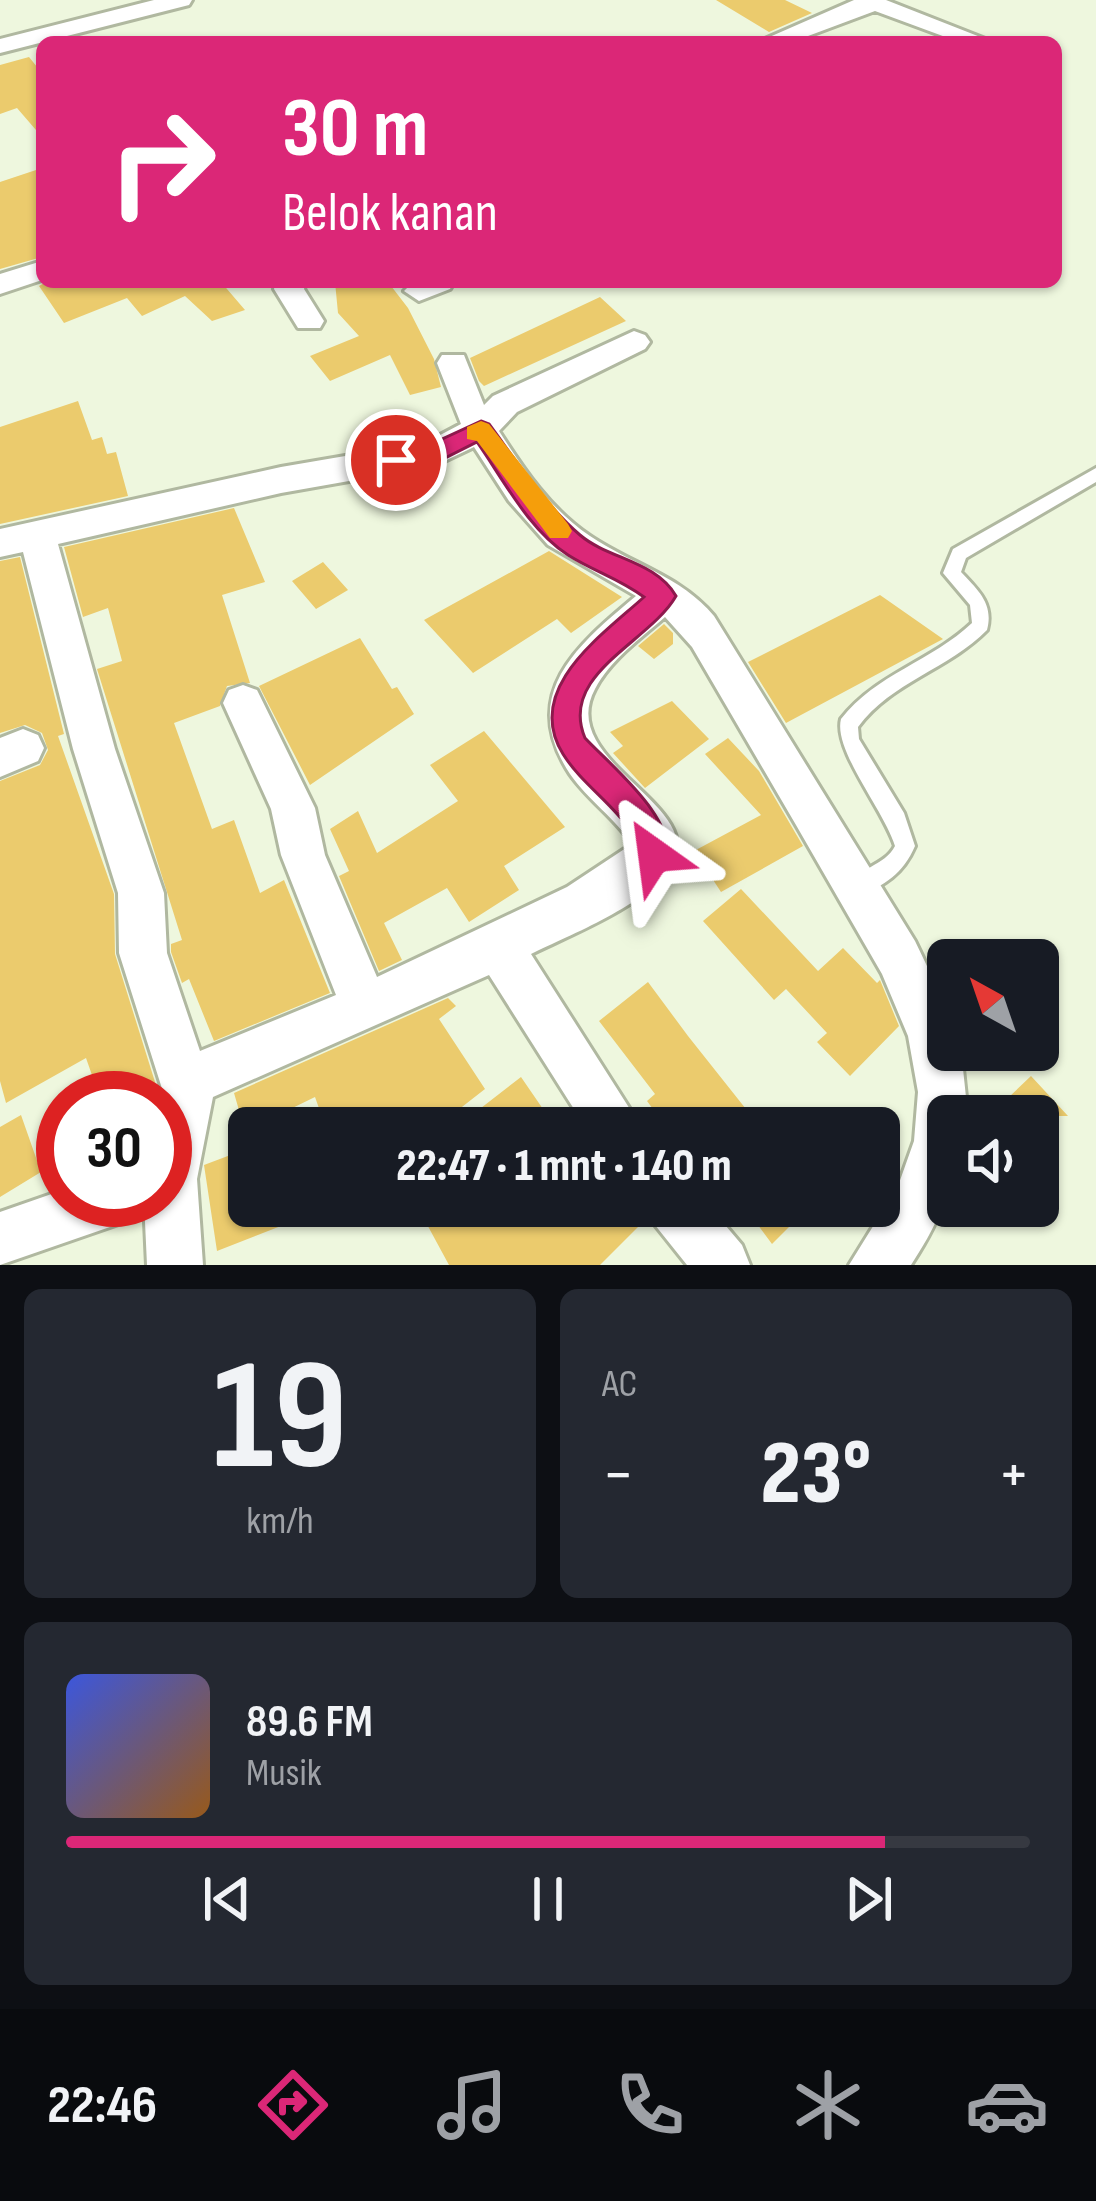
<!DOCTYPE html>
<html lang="id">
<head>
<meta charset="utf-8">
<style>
	body { margin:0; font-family:"Sofia Sans Condensed",sans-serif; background:#242831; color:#f1f3f6; height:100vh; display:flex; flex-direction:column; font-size:45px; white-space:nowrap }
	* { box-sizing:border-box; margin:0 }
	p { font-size:39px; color:#9ea1a6 }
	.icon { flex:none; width:66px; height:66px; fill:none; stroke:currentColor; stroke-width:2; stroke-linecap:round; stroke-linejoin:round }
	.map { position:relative; height:1265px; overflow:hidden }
	.panel { display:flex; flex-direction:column; gap:24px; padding:24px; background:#0d0f14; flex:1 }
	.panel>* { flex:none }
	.guide { position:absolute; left:36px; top:36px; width:1026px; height:252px; border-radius:18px; box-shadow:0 3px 9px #0004; background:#db2777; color:#fff; overflow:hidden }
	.needle { width:78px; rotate:320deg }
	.tools { position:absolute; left:927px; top:939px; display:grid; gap:24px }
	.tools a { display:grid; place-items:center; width:132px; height:132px; border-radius:18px; background:#171b24; box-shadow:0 3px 9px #0004; font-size:60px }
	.speed { position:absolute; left:36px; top:1071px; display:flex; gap:24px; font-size:60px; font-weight:700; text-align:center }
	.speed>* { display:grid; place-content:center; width:156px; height:156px; border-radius:50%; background:#171b24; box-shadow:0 3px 9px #0004; line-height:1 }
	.speed .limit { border:18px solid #d22; background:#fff; color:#111 }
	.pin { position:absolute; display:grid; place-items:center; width:102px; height:102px; color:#fff; margin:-51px; border:6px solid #fff; border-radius:50%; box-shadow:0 3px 12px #0007 }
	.me { position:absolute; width:132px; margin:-66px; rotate:329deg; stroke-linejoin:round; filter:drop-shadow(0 0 9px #0008) }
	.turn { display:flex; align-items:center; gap:42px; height:252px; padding:0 48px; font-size:54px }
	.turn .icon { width:156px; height:156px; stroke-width:2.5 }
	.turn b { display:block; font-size:84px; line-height:102px }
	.big { font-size:90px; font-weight:800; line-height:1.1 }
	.panel .card { flex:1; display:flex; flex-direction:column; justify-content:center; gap:18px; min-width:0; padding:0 42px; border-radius:18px; background:#242831 }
	.panel .dial { align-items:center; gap:0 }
	.dial b { font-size:156px; line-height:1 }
	.song { display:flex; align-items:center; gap:36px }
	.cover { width:144px; height:144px; border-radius:18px; background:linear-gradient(135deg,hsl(230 70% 55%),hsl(30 70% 35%)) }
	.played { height:12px; border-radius:6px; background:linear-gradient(90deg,#db2777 85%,#363941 85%) }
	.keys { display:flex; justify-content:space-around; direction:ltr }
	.heat { display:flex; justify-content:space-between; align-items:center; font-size:66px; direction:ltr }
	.panel .tiles { flex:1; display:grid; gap:24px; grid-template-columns:1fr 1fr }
	.card:last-child { grid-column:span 2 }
	.trip { position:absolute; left:228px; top:1107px; width:672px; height:120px; border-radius:18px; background:#171b24; box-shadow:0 3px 9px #0004; font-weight:800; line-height:120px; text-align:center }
	.tab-bar { display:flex; height:192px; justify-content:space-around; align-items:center; background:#090b0e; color:#9ea1a6 }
	.tab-bar .icon { width:84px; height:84px }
	.tab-bar .current { color:#db2777 }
	.tab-bar b { font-size:54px; color:#f1f3f6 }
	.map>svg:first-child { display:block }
</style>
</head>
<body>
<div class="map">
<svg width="1096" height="1265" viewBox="0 0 1096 1265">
	<rect width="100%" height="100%" fill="#eef7de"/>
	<path fill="#ebcb6d" d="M716,0H785L812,13L769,32Z
		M29,57L42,73V137L17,108L0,114V65Z
		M42,168V257L0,269V182Z
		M46,282H221L245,310L212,321L185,296L142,316L127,298L64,323L39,286Z
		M335,282H388L408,308L434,359L441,387L410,395L390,355L330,381L310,356L359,336L338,313Z
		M600,297L626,321L484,386L479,381L470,358Z
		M78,401L92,440L102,437L107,454L116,452L128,496L0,524V427Z
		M234,508L265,582L222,595L250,683L227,686L220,706L174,723L212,829L234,820L260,893L284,880L330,993L214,1041L189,979L182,983L171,952V944L182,940L97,669L122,661L108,608L83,617L64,547Z
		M549,551L622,597L571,633L557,619L473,673L424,620Z
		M20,557L64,734L58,736L114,894L115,954L160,1098H100L86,1058L6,1103L0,1081V781L40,765L48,750L42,733L25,725L0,733V561Z
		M323,562L348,590L316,609L292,581Z
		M880,595L943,639L786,723L748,662Z
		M664,624L673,633V644L654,659L638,646Z
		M360,638L392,689L397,687L414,714L310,785L259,686Z
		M672,701L709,739L645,788L613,753L623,746L610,732Z
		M484,731L565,827L504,866L519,890L469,922L447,888L384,923L402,960L379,971L339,876L349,871L330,829L358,811L377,853L458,801L430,765Z
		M728,738L759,771L803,846L721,892L694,851L761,815L705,754Z
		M741,889L818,971L843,948L877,983L880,980L899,1026L850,1076L817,1042L827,1033L786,989L774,1000L703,921Z
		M648,982L688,1036L761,1128H667L647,1101L655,1094L599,1021Z
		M448,998L456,1006L439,1019L485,1089L435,1128H388L381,1114L356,1128H326L315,1097L245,1131L234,1093Z
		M1031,1076L1068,1116H989Z
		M521,1077L556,1128H493L481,1108Z
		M21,1115L41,1172L0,1197V1127Z
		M249,1148V1206L327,1208L217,1251L204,1165Z
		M417,1206H643L647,1218L600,1265H449Z
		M744,1206H810L772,1244Z"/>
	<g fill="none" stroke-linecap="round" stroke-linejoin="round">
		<g stroke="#b0b8a0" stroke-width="6">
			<path id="lane" d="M1096,468V482L966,558L961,572C978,590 994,604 987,630C949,669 891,682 858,727L859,739L904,813L915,846C903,874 885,885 857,897L850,894L846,887C857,868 885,866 895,846C884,810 833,750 841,719C876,674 932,661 972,623L970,605L943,573L953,549Z"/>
		</g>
		<g stroke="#b0b8a0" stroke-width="6">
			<path id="street" d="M154,0H192L189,5L0,53V39Z
				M854,0H886L993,42H959L875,11L792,42H758Z
				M42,261V280L0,294V274Z
				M276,282H306L304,289L324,321L320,328H298L274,289Z
				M413,282H454L450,289L419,301L404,291Z
				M634,331L645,335L650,342L645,349L517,412L499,431C524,470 551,510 590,536C631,564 681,576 714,616L915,941L948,1010V1050H961L968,1116H948C948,1189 952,1202 911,1265H849L898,1186L914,1141L918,1092L908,1036L882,974L796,825L692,647L665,617C641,638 610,660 595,689C555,763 710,805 671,867C648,904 570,935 531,954L642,1128H586L489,975L213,1097L197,1179L203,1265H147L144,1200H165V1098L119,953L118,893L73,749L23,552L0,557V529L281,467L427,442L461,424L437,363L442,355H464L484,405L493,396ZM474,447L509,501L548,545L636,596C576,646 518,695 570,774C588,800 616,819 632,844L567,887L377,977L325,855L315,808L257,690L243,685L229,690L223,703L271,809L281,855L336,995L200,1051L167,953L164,893L115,749L58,544L281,493L434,466Z
				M23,729L38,735L44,748L38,761L0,777V738Z
				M63,1190V1200H141L133,1219L0,1265V1212Z
				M647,1206H709L742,1245L750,1265H687L655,1225Z"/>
		</g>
		<use href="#lane" fill="#fff" fill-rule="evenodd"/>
		<use href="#street" fill="#fff" fill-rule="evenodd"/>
	</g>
	<path fill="#db2777" stroke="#8e194d" stroke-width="3" d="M481,421L489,424C517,462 544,504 580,535C608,559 656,561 676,596C650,642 558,674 585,738C612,767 683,823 665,866L654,870L643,866C638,854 638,840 631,831C612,803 581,783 563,754C523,689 601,636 644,597C618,578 593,571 568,555C529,530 503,479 477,442L443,459L396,468L384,460L387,453L429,445Z"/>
	<path fill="#f59e0b" d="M481,421L489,424L568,524L572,531L568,538H550L477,441L467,439V427Z"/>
</svg>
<div class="tools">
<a><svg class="needle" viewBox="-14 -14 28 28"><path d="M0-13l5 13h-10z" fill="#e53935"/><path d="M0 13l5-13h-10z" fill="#9ea1a6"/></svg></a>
<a><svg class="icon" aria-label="sound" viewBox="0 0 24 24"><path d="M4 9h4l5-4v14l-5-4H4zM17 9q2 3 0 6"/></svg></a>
</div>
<div class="speed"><div class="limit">30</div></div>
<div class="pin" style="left:396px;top:460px;background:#d93025"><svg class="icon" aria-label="arrive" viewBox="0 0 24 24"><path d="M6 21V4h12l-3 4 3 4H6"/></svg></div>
<svg class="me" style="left:654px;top:855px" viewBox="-20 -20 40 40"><path d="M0-17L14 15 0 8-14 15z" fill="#db2777" stroke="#fff" stroke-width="4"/></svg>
<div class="trip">22:47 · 1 mnt · 140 m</div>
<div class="guide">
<div class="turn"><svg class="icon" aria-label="right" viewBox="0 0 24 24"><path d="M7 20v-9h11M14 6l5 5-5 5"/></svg><div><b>30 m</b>Belok kanan</div></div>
</div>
</div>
<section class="panel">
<div class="tiles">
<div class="card dial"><b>19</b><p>km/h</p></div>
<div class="card"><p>AC</p>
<div class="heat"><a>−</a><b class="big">23°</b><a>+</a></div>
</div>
<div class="card">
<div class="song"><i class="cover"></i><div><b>89.6 FM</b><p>Musik</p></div></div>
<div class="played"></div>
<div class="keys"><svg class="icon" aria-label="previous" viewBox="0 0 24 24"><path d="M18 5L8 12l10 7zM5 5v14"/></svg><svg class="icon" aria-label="pause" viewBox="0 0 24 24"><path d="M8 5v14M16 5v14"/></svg><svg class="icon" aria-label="next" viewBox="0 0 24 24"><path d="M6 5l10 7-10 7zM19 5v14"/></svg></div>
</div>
</div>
</section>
<nav class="tab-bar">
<b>22:46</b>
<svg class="icon current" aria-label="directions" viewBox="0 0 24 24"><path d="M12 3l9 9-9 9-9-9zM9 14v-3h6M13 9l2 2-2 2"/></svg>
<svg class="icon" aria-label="music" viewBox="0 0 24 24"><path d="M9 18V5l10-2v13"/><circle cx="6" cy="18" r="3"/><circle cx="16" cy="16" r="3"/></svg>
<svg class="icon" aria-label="phone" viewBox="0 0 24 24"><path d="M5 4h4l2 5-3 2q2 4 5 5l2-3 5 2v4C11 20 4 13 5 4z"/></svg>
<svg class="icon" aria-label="climate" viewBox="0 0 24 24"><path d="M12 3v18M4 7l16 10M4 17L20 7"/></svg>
<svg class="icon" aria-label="car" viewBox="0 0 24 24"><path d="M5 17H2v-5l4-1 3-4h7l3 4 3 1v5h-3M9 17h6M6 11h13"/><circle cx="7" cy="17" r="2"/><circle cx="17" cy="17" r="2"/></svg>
</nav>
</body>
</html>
